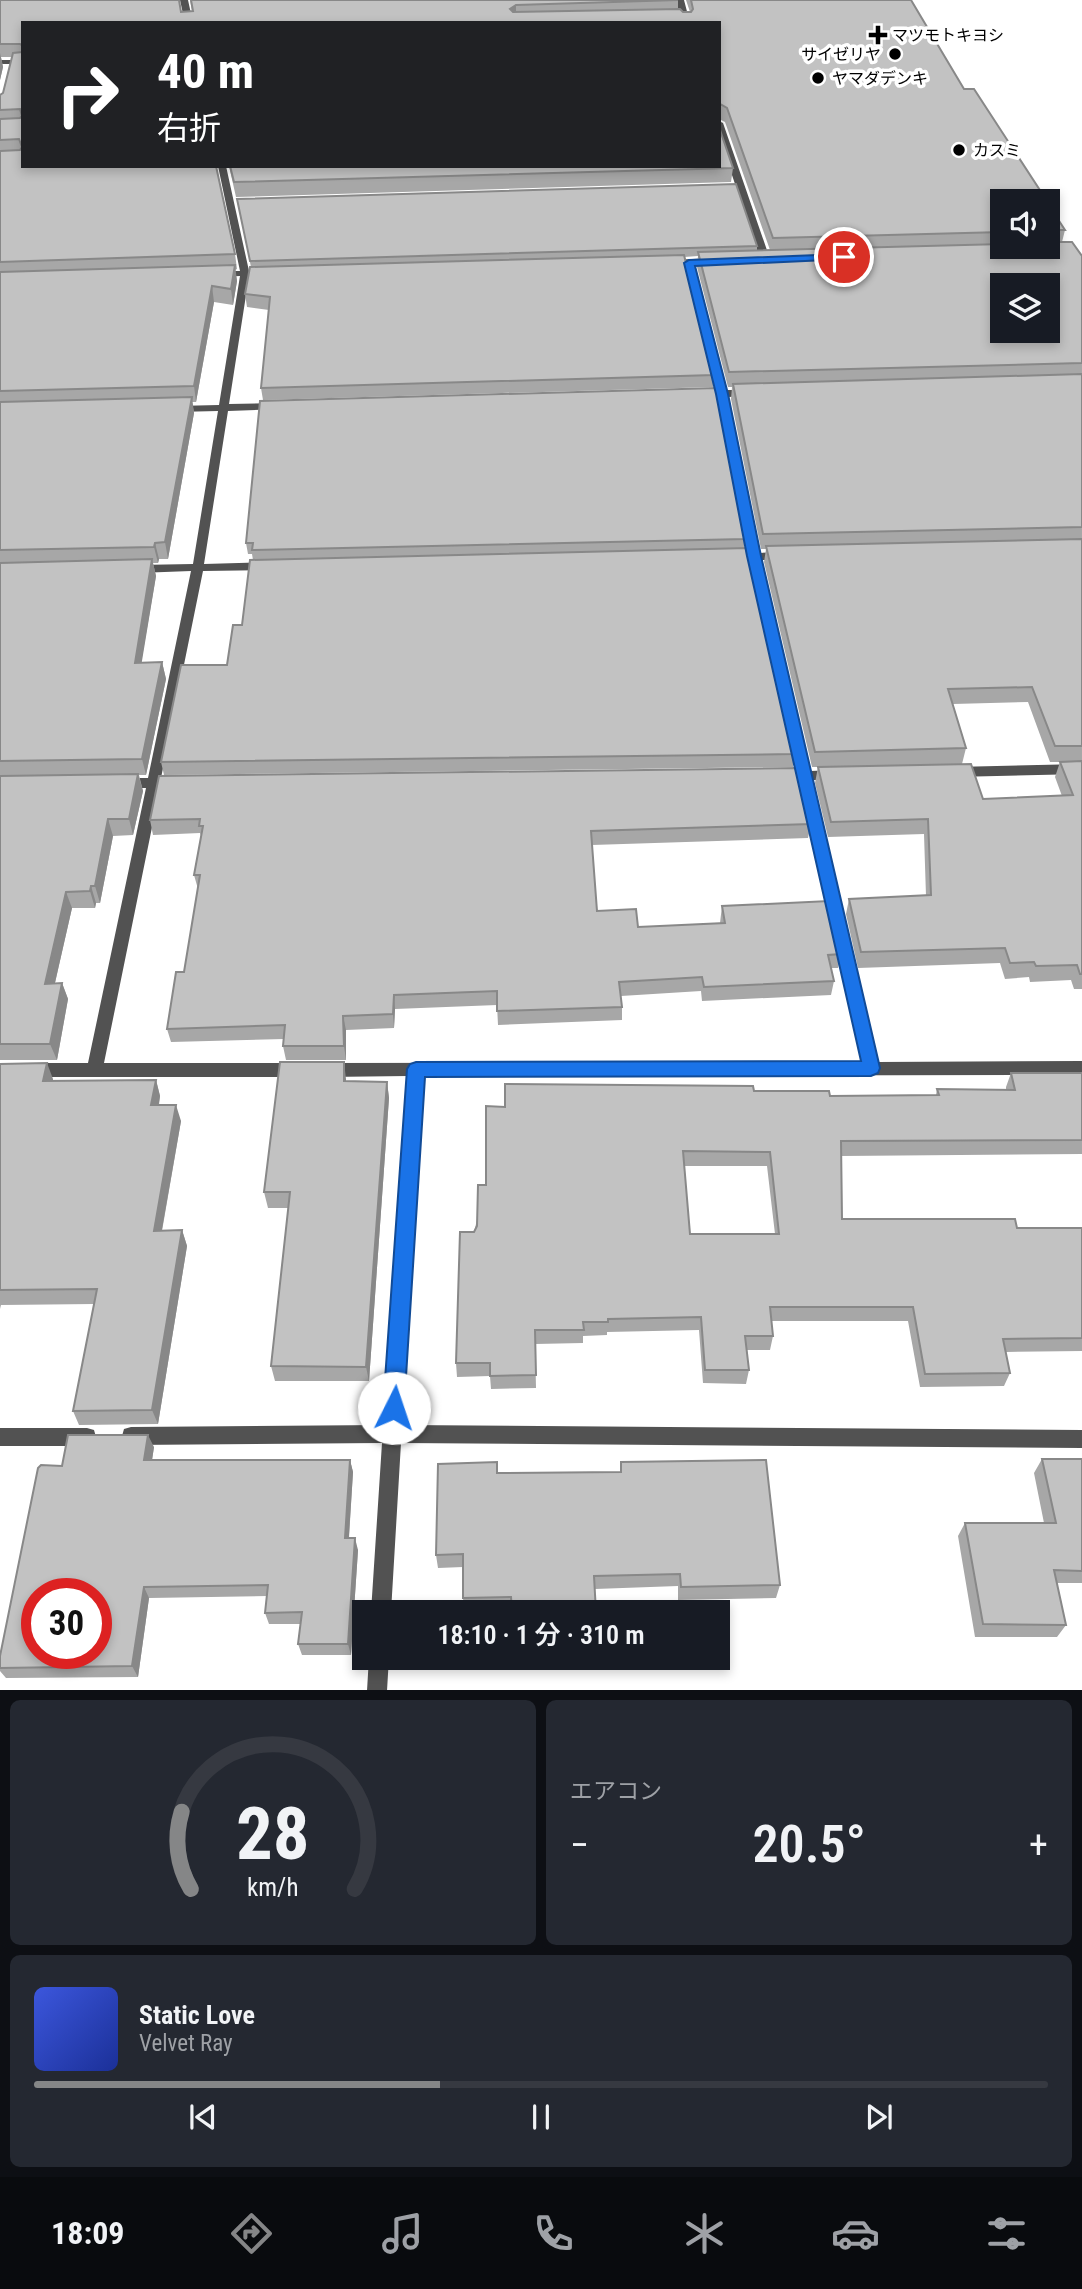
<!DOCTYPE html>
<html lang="ja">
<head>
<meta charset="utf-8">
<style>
	body { margin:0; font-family:"Roboto Condensed","Noto Sans JP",sans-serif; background:#242831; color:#f1f3f6; height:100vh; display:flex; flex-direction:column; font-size:26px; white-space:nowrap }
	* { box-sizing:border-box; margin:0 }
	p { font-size:23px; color:#9ea1a6 }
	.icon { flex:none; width:38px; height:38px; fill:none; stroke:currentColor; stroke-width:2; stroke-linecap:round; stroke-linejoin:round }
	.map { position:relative; height:1690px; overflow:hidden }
	.panel { display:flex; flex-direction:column; gap:10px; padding:10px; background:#0d0f14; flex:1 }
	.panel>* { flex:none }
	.top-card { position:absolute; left:21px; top:21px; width:700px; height:147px; border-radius:0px; box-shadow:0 4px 10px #0003; background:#202124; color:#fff; overflow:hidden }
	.controls { position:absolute; left:990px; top:189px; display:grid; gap:14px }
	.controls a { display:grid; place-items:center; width:70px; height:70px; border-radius:0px; background:#171b24; box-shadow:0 4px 10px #0003; font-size:35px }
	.speed { position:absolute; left:21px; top:1578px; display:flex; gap:14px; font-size:35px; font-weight:700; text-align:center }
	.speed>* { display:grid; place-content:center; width:91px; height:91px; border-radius:50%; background:#171b24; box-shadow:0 4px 10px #0003; line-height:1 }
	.speed .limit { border:10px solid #d22; background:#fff; color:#111 }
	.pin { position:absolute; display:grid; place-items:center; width:60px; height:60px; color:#fff; margin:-30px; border:4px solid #fff; border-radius:50%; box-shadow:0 2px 7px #0007 }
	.me { position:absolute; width:77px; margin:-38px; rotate:4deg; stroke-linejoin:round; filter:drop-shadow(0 0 5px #0008) }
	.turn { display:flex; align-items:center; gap:24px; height:147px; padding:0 21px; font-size:32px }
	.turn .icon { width:91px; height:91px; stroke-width:2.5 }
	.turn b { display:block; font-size:49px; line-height:60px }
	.big { font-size:52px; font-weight:600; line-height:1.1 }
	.panel .tile { flex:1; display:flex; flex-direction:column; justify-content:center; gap:10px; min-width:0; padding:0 24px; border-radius:10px; background:#242831 }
	.panel .dial { align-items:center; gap:0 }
	.dial svg { height:182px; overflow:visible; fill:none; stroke:#363941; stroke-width:7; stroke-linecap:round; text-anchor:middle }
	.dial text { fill:#f1f3f6; stroke:none }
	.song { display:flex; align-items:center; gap:21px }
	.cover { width:84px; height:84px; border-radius:10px; background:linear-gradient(135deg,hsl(230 70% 55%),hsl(230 70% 35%)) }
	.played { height:7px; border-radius:4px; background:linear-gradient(90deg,#858687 40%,#363941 40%) }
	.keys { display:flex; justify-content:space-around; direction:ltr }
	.heat { display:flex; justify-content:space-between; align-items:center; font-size:38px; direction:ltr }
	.panel .tiles { flex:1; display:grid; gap:10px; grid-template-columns:1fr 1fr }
	.tile:last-child { grid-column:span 2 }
	.trip { position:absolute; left:352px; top:1600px; width:378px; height:70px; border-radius:0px; background:#171b24; box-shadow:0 4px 10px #0003; font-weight:600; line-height:70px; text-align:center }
	.tab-bar { display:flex; height:112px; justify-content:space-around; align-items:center; background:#090b0e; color:#9ea1a6 }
	.tab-bar .icon { width:49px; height:49px }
	.tab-bar .active { color:#858687 }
	.tab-bar b { font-size:32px; color:#f1f3f6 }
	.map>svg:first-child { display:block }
</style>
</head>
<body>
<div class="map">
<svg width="1082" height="1691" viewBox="0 0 1082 1691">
	<rect width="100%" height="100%" fill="#fff"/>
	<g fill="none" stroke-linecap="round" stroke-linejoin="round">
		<path fill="#525252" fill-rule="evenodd" d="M180,0H188L193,23H185Z
			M676,0H684L690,23H682Z
			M0,60H23V64H0Z
			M719,121L723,123L770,259L768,261L760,259L719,136Z
			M218,166H226L249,271L265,270L270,273L265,276H249L229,404L279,403L284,406L279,409L228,411L204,564L268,562L274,566L268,570L203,571L161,778H174L181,783L174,788H160L104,1063H297L303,1065L305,1070L303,1075L297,1077H0V1063H88L146,788H125L118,783L125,778H148L191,571L138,573L132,569L138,565L193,564L218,411L176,412L171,409L176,406L219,405L240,276L219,277L214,274L219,271H240Z
			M717,258L722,261L720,263L694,265L726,390H751L756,393L751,396L728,397L759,553L782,552L788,556L782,560H761L810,771L836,770L843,775L836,780H812L878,1062L1082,1061V1075L424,1076L402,1425L1082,1430V1448L401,1443L391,1612H371L382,1443L131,1445L124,1443L122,1436L124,1429L131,1427L384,1425L408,1076L327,1077L321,1075L319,1070L321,1065L327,1063L862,1062L799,780L782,781L775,776L782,771H796L749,560L733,561L727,557L733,553H748L717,397H698L693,394L698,391H716L685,265L667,266L662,263L667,260Z
			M1082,764V774L954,777L947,772L954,767Z
			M0,1428H87L94,1430L96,1437L94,1444L87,1446H0Z
			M369,1657H389L387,1691H367Z"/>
	</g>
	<path fill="#a7a7a7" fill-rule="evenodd" d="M0,0L181,12L192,11L190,0H678V9L683,12H690L686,0H911L1003,201V247H1048V204L1065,230L1062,242L1082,256V989H1074L1071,980L1030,982L1029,977L1005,979L1000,963L858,968L846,914L849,899L926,896L924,834L828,837L815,783L818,767H812L764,562L766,549H761L731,399L732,387H728L697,267L698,256L684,257L714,375L713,387L263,400L261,388L269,310L247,307L245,294L251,267L237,199L757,246V251L770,250L725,122L719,119V23H23L235,254L237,269L235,270L237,281L233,305L214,302L196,402H192L194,413L168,559H159L158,563H153L156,576L141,663L162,662L166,679L146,775H139L143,791L133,835L113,836L100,903H96L95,908H72L55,983H62L68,999L57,1060H0V110L12,57H1L3,67L0,80ZM1028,702L1050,762H1060L1055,777L1062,796L983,799L962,764L966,748L953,704Z
		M229,166H719L733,168L731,182L236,197Z
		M745,539L744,549L795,754L793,767L164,775L161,762L227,665L242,625L253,560L252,554H248L246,543Z
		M159,776L811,824L808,838L592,845L597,911L638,927L720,923L722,906L841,954L838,968H831L834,981L831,995L702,1001L701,991L621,996L622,1007V1020L498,1025L497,1005L395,1009L394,1028L346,1030V1060H286L283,1046L284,1039L171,1042L167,1029L184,972L198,889L194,875L201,836L200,833L153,835L150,820Z
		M0,1064L53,1079V1081L156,1080L160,1096L159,1105L181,1121L162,1231L182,1230L187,1246L158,1424L79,1425L73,1411L94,1304L1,1305L0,1309Z
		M1011,1073H1082V1154L841,1156L842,1219L1017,1228H1082V1351L1006,1352L1010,1373L1004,1386L920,1387L908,1321H771L773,1336L770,1350H747L749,1370L746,1384L703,1383L699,1330L607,1332V1335L583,1336V1343L535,1344L536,1388L491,1389L490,1376L457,1377L456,1363L474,1232L505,1107L754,1091L830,1096L936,1095L937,1089L1006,1090V1087ZM684,1166H767L775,1234H690Z
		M346,1081L387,1082L389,1098L369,1381H275L271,1366L288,1208H268L264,1192Z
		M154,1447L152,1460H350L353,1472L349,1538L358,1550L351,1655H302L298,1644L301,1624H269L265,1613L267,1596L149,1598L138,1677L6,1678L0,1671V1656L62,1466Z
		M1042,1459H1082V1583H1057L1066,1625L1057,1637H975L958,1536L965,1523H1044L1034,1473Z
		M497,1462V1473L620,1472L621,1462L780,1585L776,1598L678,1600V1586L595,1589L512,1609L464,1610L463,1598V1567L438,1568L436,1555Z"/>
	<path fill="#888" d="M516,5V18L510,9Z
		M0,53L3,67L0,80Z
		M235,265L237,281L233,305L231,289Z
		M212,286L214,302L196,402L194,386Z
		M192,397L194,413L168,559L165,542Z
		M155,543L159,559L158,563L154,547Z
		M152,559L156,576L139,679L135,663Z
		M162,662L166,679L146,775L142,759Z
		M138,774L143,791L133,835L129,819Z
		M108,819L113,836L100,903L95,886Z
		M91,886L96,903L95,908L90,891Z
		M66,892L72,908L51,1000L45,984Z
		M62,983L68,999L57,1060L50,1044Z
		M394,995L395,1009L394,1028L393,1014Z
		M343,1016L346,1030V1060L344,1046Z
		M344,1062L346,1079V1098L344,1081Z
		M47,1063L53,1079L50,1097L43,1081Z
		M156,1080L160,1096L156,1121L151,1105Z
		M387,1082L389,1098L369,1381L366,1367Z
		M176,1105L181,1121L159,1246L154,1231Z
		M182,1230L187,1246L158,1424L152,1410Z
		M148,1435L154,1447L150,1473L144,1460Z
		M350,1460L353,1472L348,1550L345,1538Z
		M355,1538L358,1550L351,1655L348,1644Z
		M144,1587L149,1598L138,1677L132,1666Z"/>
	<path fill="#c2c2c2" stroke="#888" stroke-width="2" fill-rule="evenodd" d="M0,0H179L181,12L193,11L191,0H678L516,5L510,9L513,12L680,9L683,12H691L693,9L691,0H911L964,89H974L1047,201H1003V232L773,238L727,108L720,104L719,107V23H23V166H216L235,254L0,262V151L20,150L22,147L19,139L0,140V119L20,118L22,116L20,109L0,110V95L3,93L13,53L22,52L23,46L20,44H0Z
		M719,127L733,168L234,182L230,166H719Z
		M736,184L757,246L250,261L237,199Z
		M1048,204L1065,230H1048Z
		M1048,242H1072L1082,256V363L729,372L698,252L1003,244V247H1048ZM1003,285H1048V331H1003Z
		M684,255L714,375L261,388L270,297L245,294L250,267Z
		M235,265L231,289L212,286L194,386L0,391V272Z
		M1082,374V527L763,534L733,384Z
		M716,388L745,539L252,550L253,543H246L260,401Z
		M192,397L165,542L155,543L154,547L0,550V402Z
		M1082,539V746H1055L1032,687L948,689L966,748L815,752L766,546Z
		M748,548L795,754L161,762L181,665H227L233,625H242L250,560Z
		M152,559L135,663L162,662L142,759L0,761V563Z
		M1082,761V974H1080L1077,965L1036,966L1034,962L1010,963L1005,948L861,952L849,899L931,895L928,819L831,822L818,767L971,764L983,799L1073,795L1060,762Z
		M798,768L811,824L591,831L597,911L636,909L638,927L725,923L722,906L829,901L841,954L828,955L834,981L704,987L702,977L619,982L622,1007L497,1011V991L394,995L393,1014L343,1016L344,1046H283L285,1025L167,1029L176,972H184L200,875H194L203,826H199L200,819L150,820L159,776Z
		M138,774L129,819H108L95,886H91L90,891L66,892L45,984L62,983L50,1044H0V776Z
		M280,1062H344V1081L387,1082L366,1367L271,1366L290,1192H264Z
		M47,1063L43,1081L156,1080L151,1105H176L154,1231L182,1230L152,1410L73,1411L97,1289L0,1290V1064Z
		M1011,1073H1082V1140L841,1141L842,1219H1015L1017,1228H1082V1338L1003,1339L1010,1373L925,1374L913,1307H770L773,1336H745L749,1370H705L701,1317L608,1319V1322H583L584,1330H535L536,1375L490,1376V1363H456L460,1232H474L477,1226L478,1185H486V1106L505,1107V1084L753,1086L754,1091H829L830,1096L939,1095L937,1089L1015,1090ZM683,1151L770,1152L779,1234H690Z
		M68,1435H148L144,1460H350L345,1538H355L348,1644H298L302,1612L265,1613L268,1585L144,1587L132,1666L0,1668V1656L38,1468L41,1465L62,1466ZM37,1594H96V1654H37Z
		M1042,1459H1082V1571L1054,1570L1066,1625L983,1624L965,1523H1056Z
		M766,1460L780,1585L681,1587L680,1574L594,1576L596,1612H512L511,1597L463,1598V1554L436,1555L438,1464L497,1462V1473L621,1472V1462Z"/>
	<path fill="#1a73e8" stroke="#114b97" stroke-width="2" d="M844,254L849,257L848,259L695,266L728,394L761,556L880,1068L878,1073L871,1076L425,1077L404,1408L401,1416L394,1419L386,1416L383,1408L407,1069L410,1064L416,1062L861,1061L747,556L716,394L684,263L689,260Z"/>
	<g fill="#000" stroke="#fff" stroke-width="2.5">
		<path d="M874.5 24.5h7v7h7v7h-7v7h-7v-7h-7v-7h7z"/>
		<circle cx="895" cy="54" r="7"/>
		<circle cx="818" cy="78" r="7"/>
		<circle cx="959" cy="150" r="7"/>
	</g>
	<g text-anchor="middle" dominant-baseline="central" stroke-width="7" stroke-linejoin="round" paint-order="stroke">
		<g font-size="16" fill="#000" stroke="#fff" text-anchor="start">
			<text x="892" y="35">マツモトキヨシ</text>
			<text x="881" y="54" text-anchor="end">サイゼリヤ</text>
			<text x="832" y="78">ヤマダデンキ</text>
			<text x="973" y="150">カスミ</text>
		</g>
	</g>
</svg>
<div class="controls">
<a><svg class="icon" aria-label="sound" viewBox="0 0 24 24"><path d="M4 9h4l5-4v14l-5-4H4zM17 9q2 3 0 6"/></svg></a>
<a><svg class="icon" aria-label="layers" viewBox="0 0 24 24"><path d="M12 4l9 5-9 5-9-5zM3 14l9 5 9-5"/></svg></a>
</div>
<div class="speed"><div class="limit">30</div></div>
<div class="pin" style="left:844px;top:257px;background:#d93025"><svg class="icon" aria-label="arrive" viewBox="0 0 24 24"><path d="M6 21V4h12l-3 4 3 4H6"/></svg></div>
<svg class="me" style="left:394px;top:1408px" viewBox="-20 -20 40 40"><circle r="19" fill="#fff"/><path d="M0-13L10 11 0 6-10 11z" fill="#1a73e8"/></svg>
<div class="trip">18:10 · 1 分 · 310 m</div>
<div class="top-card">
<div class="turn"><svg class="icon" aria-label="right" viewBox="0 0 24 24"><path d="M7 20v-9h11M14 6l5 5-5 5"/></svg><div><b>40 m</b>右折</div></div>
</div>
</div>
<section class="panel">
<div class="tiles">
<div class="tile dial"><svg viewBox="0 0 100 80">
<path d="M14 69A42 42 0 1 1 86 69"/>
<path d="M14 69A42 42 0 0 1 10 35" stroke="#858687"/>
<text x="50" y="56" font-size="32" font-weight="700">28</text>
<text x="50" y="72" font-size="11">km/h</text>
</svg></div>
<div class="tile"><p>エアコン</p>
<div class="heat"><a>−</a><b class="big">20.5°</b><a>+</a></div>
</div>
<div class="tile">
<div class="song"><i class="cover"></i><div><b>Static Love</b><p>Velvet Ray</p></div></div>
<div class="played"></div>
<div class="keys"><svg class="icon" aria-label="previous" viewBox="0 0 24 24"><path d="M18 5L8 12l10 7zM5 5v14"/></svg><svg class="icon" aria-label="pause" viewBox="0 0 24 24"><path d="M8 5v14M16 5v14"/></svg><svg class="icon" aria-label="next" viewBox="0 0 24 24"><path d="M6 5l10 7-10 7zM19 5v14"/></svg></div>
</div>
</div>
</section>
<nav class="tab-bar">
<b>18:09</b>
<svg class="icon active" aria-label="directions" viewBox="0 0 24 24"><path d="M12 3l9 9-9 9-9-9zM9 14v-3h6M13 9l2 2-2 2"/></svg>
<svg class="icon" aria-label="music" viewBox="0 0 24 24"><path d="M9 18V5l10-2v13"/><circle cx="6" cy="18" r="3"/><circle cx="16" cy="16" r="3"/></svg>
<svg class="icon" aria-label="phone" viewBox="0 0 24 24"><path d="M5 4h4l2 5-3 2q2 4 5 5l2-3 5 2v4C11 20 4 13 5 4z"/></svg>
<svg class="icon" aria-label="climate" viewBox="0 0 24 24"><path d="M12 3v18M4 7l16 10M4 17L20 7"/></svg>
<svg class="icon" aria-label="car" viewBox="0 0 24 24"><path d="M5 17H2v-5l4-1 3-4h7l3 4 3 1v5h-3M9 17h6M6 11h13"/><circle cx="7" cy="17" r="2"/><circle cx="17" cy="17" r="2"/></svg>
<svg class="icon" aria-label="filters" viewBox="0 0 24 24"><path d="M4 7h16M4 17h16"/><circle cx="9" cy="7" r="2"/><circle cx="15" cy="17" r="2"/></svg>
</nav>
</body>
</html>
